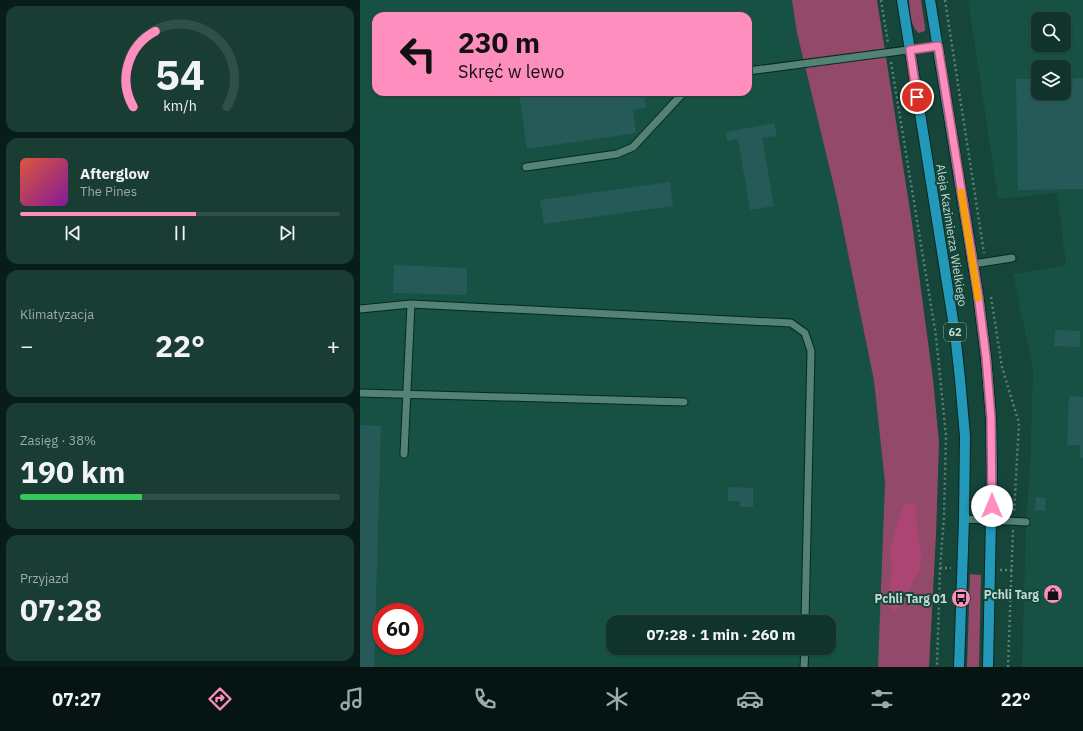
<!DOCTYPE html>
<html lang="pl">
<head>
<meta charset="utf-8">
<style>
	body { margin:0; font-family:"IBM Plex Sans",sans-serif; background:#193c33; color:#f1f3f6; height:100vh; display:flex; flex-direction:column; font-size:15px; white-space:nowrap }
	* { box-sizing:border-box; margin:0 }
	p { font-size:13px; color:#9caaa9 }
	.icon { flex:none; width:22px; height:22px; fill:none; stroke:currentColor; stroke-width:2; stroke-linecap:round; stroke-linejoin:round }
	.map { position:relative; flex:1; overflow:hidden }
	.side { display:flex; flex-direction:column; gap:6px; padding:6px; background:#091d18; width:360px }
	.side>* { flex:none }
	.top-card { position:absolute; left:12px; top:12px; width:380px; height:84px; border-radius:12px; box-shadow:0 1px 3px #0004,0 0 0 1px #304f47; background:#fe8ebe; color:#111; overflow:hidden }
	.tools { position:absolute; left:671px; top:12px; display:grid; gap:8px }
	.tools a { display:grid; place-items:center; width:40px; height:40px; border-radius:8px; background:#10342b; box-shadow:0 1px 3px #0004,0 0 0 1px #304f47; font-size:20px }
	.speed { position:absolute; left:12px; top:603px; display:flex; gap:8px; font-size:20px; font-weight:700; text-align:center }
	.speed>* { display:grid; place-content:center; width:52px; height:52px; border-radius:50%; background:#10342b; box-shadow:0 1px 3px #0004,0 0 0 1px #304f47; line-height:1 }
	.speed .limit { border:6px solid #d22; background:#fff; color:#111 }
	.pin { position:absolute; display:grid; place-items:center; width:34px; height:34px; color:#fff; margin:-17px; border:2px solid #fff; border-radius:50%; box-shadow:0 1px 4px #0007 }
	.me { position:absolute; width:44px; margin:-22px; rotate:0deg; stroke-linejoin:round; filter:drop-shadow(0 0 3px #0008) }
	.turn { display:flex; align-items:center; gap:14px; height:84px; padding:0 20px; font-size:18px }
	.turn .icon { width:52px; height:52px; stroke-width:2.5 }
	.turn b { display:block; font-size:28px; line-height:34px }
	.big { font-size:30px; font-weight:700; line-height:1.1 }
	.side .tile { flex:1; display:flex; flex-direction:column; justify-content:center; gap:6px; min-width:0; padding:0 14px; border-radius:12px; background:#193c33 }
	.side .dial { align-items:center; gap:0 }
	.dial svg { height:104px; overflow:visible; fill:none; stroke:#304f47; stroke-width:7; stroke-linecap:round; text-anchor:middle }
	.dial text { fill:#f1f3f6; stroke:none }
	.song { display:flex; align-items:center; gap:12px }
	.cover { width:48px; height:48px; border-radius:6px; background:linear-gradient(135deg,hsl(10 70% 55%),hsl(290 70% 35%)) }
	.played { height:4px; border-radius:2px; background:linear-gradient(90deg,#fe8ebe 55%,#304f47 55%) }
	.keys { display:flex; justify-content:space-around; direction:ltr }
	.heat { display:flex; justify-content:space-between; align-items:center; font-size:22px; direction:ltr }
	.charge { height:6px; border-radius:3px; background:linear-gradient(90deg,#34c759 38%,#304f47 0) }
	.trip { position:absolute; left:246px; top:615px; width:230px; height:40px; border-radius:12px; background:#10342b; box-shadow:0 1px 3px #0004,0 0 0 1px #304f47; font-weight:700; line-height:40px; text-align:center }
	.dock { display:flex; height:64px; justify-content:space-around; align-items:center; background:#061511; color:#9caaa9 }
	.dock .icon { width:28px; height:28px }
	.dock .on { color:#fe8ebe }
	.dock b { font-size:18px; color:#f1f3f6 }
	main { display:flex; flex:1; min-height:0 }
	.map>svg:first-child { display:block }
</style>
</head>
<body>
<main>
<section class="side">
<div class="tile dial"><svg viewBox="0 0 100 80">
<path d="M14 69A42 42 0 1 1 86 69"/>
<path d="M14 69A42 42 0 0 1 31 11" stroke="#fe8ebe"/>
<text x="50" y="56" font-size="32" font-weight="700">54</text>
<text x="50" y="72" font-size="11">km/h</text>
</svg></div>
<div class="tile">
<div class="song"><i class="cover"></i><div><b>Afterglow</b><p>The Pines</p></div></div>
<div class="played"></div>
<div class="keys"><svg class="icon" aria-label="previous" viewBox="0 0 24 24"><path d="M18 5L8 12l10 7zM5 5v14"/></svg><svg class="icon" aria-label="pause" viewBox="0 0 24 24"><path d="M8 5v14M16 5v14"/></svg><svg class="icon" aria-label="next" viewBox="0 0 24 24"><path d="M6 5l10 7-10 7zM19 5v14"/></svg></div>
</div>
<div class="tile"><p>Klimatyzacja</p>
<div class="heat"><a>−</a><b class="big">22°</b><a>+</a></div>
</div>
<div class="tile"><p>Zasięg · 38%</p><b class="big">190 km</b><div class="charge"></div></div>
<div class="tile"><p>Przyjazd</p><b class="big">07:28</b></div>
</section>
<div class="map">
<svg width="723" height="667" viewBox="0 0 723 667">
	<rect width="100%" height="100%" fill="#164539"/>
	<path fill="#165143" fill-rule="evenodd" d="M0,0H432L437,33L477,199L514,381L525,483L527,527L520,667H0ZM16,16H388V92H16ZM21,612H55V646H21ZM253,622H469V648H253Z
		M608,0H723V667H662L666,522L670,468L673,369L653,274L706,265L697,193L638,199ZM678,19H704V45H678ZM678,67H704V93H678Z"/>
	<path fill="#934a6a" d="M432,0H517L552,223L573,379L579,443L576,535L569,667H518L525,483L514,381L477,199L437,33Z
		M549,0H561L565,27V31L559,33C550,27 550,10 549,0Z
		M610,574L621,575L619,667H607Z"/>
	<path fill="#ab4574" d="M544,504H556L557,528L561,550L560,569L548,592L535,612L523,603L529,588L532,569L530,548L535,533L538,519Z"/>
	<path fill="#265a59" d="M723,78V189L658,190L656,79H678V93H704V79Z
		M159,92H284L286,108L273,110L276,133L167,149Z
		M414,123L417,136L402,138L414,206L390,210L378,139L367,141L366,132Z
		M310,182L313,206L184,224L180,200Z
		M34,265L107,268V295L33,293Z
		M695,330L720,331V347L694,346Z
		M709,396L723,397V458H720V445H707Z
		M0,425L21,426L14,667H0Z
		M368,487L393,488V507H380V501H368Z
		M676,497L686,498L685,511L675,510Z"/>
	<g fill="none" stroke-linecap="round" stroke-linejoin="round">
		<g stroke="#052921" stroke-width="9">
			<path id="lane" d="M388,71L578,46
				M166,167L257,154L273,147L324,92
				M613,264L652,258
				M0,309L51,304L431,323L445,333L451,351L445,622
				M0,393L324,402
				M44,454L51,304
				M604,519L666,522
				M444,667L445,648"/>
		</g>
		<g stroke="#052921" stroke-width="12">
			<path id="primary" d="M542,0L595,333L600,379L605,436L604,519L599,667
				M570,0L618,294L626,357L631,418L632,468L628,667"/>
		</g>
		<path stroke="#5b8176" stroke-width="2.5" stroke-dasharray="2 3" stroke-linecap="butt" d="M521,0L528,43
			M585,0L624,253
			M531,62L576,336L586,436L584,517L580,568L577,667
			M631,297L642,367L659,423L654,513
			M580,568H591
			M640,570H652
			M648,667L653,530"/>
		<use href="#lane" stroke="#548275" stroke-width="7"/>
		<use href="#primary" stroke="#2498b8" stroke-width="10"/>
	</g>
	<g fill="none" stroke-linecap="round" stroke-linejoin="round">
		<g stroke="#a55c7c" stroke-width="10">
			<path id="route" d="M557,97L550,50L578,46L618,294L626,357L631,418L632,506"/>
		</g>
		<use href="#route" stroke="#fe8ebe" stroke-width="7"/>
		<path stroke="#f59e0b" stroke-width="7" d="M601,192L618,298"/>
	</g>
	<defs>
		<g id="shop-disc" transform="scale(1)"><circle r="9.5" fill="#fe8ebe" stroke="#164539"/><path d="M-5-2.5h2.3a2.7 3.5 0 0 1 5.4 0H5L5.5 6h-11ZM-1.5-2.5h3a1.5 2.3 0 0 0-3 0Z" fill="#111"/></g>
		<g id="bus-disc" transform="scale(1)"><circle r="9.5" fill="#fe8ebe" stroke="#164539"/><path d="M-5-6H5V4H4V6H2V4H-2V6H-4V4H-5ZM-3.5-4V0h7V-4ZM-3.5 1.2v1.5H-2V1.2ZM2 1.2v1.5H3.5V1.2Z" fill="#111"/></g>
	</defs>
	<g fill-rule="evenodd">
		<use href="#shop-disc" x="693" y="594"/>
		<use href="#bus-disc" x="601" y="598"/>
	</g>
	<g text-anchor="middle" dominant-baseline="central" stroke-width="4" stroke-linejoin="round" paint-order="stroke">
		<rect fill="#164539" stroke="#8eada4" stroke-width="1" x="584" y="323" width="22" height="18" rx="3"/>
		<g font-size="11" font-weight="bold" fill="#c2dad2">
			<text x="595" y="332">62</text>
		</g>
		<g font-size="12" fill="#c2dad2" stroke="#164539">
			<text transform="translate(592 235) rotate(81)">Aleja Kazimierza Wielkiego</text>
		</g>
		<g font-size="12" font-weight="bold" fill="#c2dad2" stroke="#164539" text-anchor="end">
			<text x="679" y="594">Pchli Targ</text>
			<text x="587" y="598">Pchli Targ 01</text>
		</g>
	</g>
</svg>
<div class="tools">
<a><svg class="icon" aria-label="search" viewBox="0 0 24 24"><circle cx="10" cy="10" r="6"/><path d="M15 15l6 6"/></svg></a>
<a><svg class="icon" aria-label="layers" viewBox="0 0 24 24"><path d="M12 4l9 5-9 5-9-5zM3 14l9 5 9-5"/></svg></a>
</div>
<div class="speed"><div class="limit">60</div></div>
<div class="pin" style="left:557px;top:97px;background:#d93025"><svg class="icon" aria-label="arrive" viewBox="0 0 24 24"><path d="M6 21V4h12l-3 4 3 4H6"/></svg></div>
<svg class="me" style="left:632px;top:506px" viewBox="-20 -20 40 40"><circle r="19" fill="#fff"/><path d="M0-13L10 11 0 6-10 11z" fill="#fe8ebe"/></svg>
<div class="trip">07:28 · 1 min · 260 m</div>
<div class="top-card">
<div class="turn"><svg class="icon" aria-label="left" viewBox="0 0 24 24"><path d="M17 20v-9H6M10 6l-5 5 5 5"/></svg><div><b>230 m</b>Skręć w lewo</div></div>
</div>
</div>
</main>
<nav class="dock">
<b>07:27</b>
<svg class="icon on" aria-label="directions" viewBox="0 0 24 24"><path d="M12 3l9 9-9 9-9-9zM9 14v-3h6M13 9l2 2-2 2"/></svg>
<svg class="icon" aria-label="music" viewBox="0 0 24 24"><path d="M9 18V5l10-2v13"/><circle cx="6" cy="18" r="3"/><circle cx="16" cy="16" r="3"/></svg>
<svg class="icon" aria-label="phone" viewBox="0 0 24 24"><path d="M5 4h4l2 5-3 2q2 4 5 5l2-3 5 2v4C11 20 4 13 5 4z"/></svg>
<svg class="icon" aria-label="climate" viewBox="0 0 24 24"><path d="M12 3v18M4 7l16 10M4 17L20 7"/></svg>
<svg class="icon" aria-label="car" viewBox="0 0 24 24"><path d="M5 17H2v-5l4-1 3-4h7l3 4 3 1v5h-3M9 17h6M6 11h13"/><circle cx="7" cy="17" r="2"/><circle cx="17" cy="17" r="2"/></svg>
<svg class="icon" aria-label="filters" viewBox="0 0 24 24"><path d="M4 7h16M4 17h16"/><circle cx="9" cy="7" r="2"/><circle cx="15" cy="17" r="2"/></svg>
<b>22°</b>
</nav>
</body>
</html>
